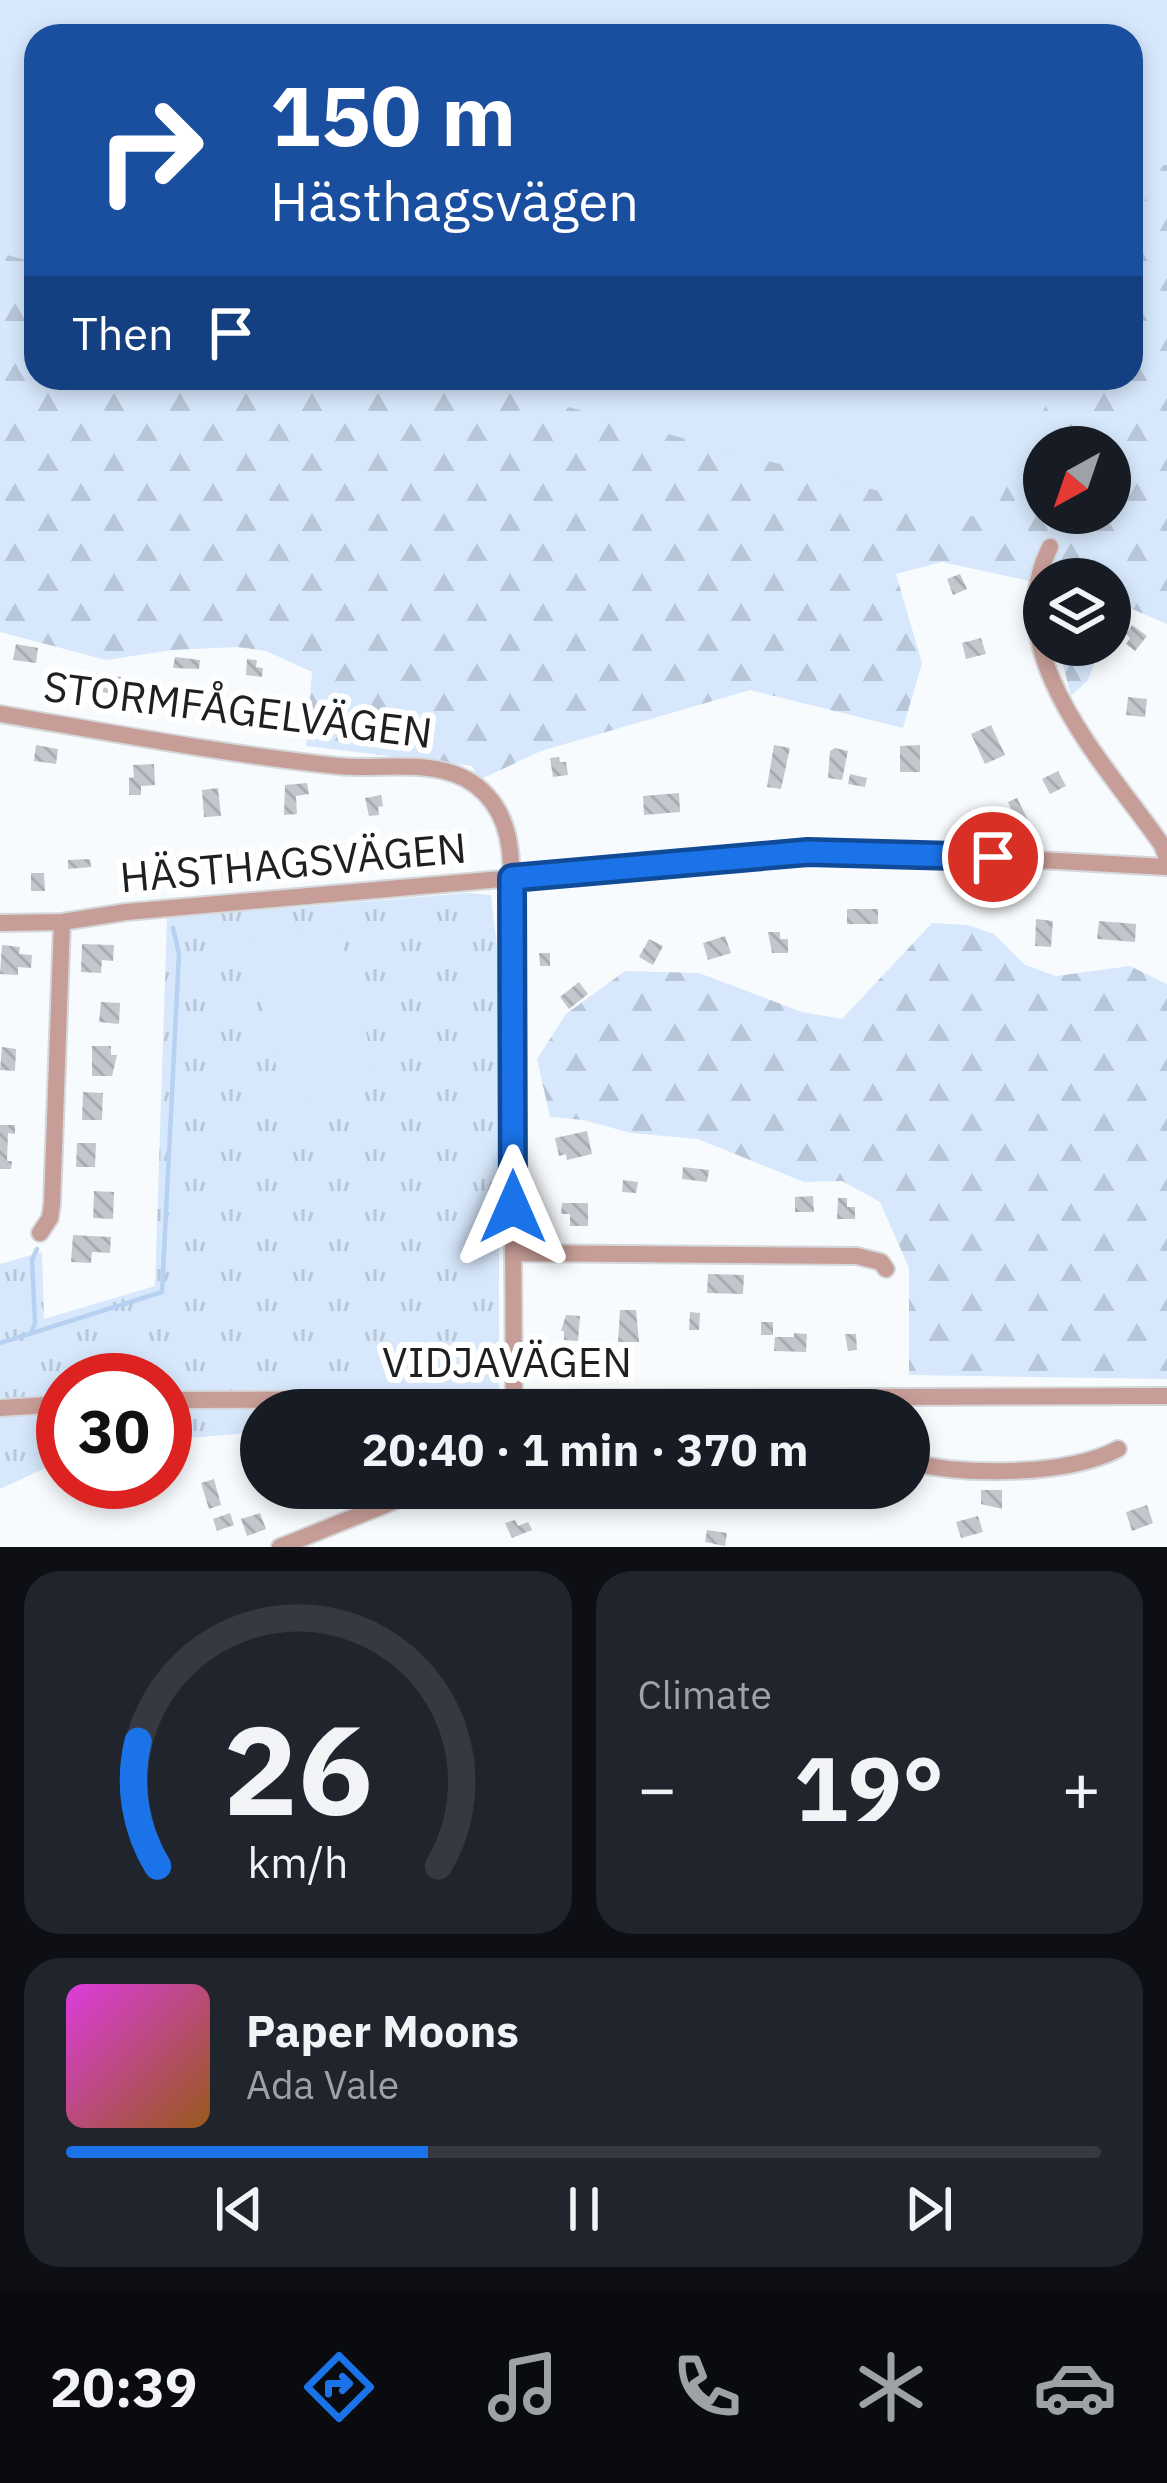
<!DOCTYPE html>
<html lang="en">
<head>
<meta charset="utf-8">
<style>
	body { margin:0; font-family:"IBM Plex Sans",sans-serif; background:#20242c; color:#f1f3f6; height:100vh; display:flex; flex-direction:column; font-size:45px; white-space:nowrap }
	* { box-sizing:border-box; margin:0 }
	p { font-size:39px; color:#9ea1a6 }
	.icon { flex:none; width:66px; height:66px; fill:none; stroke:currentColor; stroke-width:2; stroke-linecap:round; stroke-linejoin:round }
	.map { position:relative; height:1547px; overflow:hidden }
	.sheet { display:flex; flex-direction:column; gap:24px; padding:24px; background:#0d0f14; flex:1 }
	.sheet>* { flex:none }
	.hud { position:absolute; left:24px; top:24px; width:1119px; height:366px; border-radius:36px; box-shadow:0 6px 18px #0003; background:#1a4fa0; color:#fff; overflow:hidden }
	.needle { width:78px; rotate:220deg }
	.buttons { position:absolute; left:1023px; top:426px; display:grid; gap:24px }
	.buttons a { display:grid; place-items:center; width:108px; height:108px; border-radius:50%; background:#171b24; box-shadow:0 6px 18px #0003; font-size:60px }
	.speed { position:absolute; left:36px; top:1353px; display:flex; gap:24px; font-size:60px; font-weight:700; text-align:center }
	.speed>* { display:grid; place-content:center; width:156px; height:156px; border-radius:50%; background:#171b24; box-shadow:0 6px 18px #0003; line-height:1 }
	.speed .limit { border:18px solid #d22; background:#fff; color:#111 }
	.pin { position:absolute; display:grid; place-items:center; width:102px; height:102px; color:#fff; margin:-51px; border:6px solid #fff; border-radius:50%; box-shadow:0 3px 12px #0007 }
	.me { position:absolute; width:132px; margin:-66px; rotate:0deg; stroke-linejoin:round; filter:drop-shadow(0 0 9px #0008) }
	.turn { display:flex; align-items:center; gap:42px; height:252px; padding:0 48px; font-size:54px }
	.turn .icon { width:156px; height:156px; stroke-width:2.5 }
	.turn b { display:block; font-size:84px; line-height:102px }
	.then { display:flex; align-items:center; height:114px; padding:0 48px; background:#0003; gap:24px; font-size:45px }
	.big { font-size:90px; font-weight:700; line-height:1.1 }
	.sheet .widget { flex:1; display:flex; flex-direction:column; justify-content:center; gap:18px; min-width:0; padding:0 42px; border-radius:36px; background:#20242c }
	.sheet .dial { align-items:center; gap:0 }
	.dial svg { height:312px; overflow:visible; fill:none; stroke:#363941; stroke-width:7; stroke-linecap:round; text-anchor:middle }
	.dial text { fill:#f1f3f6; stroke:none }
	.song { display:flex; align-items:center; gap:36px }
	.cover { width:144px; height:144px; border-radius:18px; background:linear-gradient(135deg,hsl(300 70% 55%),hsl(30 70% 35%)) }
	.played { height:12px; border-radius:6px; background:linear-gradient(90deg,#1a73e8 35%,#363941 35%) }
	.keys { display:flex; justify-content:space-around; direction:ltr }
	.heat { display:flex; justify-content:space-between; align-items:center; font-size:66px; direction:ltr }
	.sheet .tiles { flex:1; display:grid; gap:24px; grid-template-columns:1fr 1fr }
	.widget:last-child { grid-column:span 2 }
	.trip { position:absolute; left:240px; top:1389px; width:690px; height:120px; border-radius:60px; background:#171b24; box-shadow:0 6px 18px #0003; font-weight:700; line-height:120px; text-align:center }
	.tab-bar { display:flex; height:192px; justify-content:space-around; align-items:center; background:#090b0e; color:#9ea1a6 }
	.tab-bar .icon { width:84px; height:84px }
	.tab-bar .selected { color:#1a73e8 }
	.tab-bar b { font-size:54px; color:#f1f3f6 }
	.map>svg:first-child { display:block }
</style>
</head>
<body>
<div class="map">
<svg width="1167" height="1547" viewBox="0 0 1167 1547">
	<defs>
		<pattern id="grass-tufts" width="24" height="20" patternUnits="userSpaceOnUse" patternTransform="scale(3)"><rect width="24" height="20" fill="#d7e8fc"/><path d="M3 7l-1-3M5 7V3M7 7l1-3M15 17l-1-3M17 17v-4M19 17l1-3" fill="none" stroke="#b8c7d8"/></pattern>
		<pattern id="forest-firs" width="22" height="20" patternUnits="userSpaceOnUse" patternTransform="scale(3)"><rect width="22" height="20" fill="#d7e8fc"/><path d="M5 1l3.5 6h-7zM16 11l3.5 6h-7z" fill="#b8c7d8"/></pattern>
		<pattern id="building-back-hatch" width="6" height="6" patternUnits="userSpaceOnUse" patternTransform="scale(3)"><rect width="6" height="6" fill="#c3c7cd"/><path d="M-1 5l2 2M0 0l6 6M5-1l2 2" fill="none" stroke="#a7aab0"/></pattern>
	</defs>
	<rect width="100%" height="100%" fill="#f8fbfe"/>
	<path fill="url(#grass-tufts)" d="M468,893L491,895L499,963V1410H261V1432L165,1440V1380H63V1460L0,1489V1264L42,1252L44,1319L155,1286L167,918Z"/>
	<path fill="url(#forest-firs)" fill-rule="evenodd" d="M0,0H679L36,36V378H1131V53L1167,43V624L1118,603L1110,621V579H1044V584L942,562L896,574L922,663L903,728L750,690L541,751L479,780L472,766L306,746L312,672L266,651L237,647L172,650L106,660L0,632ZM1044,447H1110V513H1044Z
		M1058,645H1101L1088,680L1071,696Z
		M932,923L968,925L994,934L1025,965L1056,976L1130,966L1167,984V1379L909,1375V1268L880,1202L842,1181L804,1182L698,1139L631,1133L583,1120L550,1117L537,1059L566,1014L625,971L699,973L802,1012L842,1019Z"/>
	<path fill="#d7e8fc" d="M0,0H1167V165H1162L1131,230V36H36V263L0,253Z
		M461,378H1059L990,521Z
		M338,926L379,1082L286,1107L247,942Z"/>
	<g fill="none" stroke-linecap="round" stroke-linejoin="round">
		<path stroke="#b6d1f2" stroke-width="4.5" d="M32,1331L35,1323L32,1260L37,1249
			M0,1343L162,1292L179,954L173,928"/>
	</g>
	<path fill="url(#building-back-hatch)" d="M960,574L967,589L953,595L947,579Z
		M1132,625L1147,636L1135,651L1126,644L1130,638L1126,634Z
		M981,638L986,654L966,659L962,643Z
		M16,644L38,648L36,663L13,660Z
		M175,657L200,660L199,669L173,668Z
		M247,659L257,660L256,667L263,668L262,677L246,675Z
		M93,673L122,677L119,695L90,690Z
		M207,696L219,697L217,713L205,711Z
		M1128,697L1147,699L1145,717L1126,715Z
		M991,725L1005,755L985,764L971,734Z
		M36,745L58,749L56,764L34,761Z
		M774,745L790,748L781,789L767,787Z
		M920,745V772H900V746Z
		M835,748L848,751L842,780L828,778L830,751Z
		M559,757L560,762H566L568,775L553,777L550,758Z
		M154,764L155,785L141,786V795H129V778L134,777L133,765Z
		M1058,771L1066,786L1050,794L1042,779Z
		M850,774L867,778L865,787L848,784Z
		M307,783L309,794L296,796L297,814L284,815L285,785Z
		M218,788L221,816L204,817L202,790Z
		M679,793L680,812L644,815L643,796Z
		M381,795L383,806L378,807L379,815L369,816L365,798Z
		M1017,798L1029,822L1019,827L1008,802Z
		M394,845L396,863L374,865L372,847Z
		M90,859L91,867L68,869V860Z
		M168,866L173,880L156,882L154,867Z
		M235,872L236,882L223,883L222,873Z
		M31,873H44L45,891H31Z
		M847,909H878V924H847Z
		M1036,919L1053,921L1051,947L1035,946Z
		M1099,921L1136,924L1135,942L1097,939Z
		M768,932H780V939H788V953H772Z
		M725,936L731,953L708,960L703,943Z
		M649,939L663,946L653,965L639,957Z
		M82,944L114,945L113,961L102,960L101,973L81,972Z
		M2,945L20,947L19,954L32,955L31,968L18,967V975L0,974Z
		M539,953H550V966H540Z
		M579,982L588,994L569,1009L560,997Z
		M101,1002L120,1003L119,1024L99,1022Z
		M92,1046H111V1055H117L112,1076H92Z
		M2,1047L16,1049L15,1071L0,1070Z
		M83,1092L103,1093L102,1120H82Z
		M0,1125H15V1134L8,1133L7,1161H12L11,1169H0Z
		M587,1131L592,1154L567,1160L566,1154L559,1156L555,1138Z
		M77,1143H96L95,1167H76Z
		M683,1167L709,1170L707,1182L682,1179Z
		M623,1180L638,1182L636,1193L622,1192Z
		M94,1191L114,1192L113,1219L93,1218Z
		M813,1196L814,1212H795V1197Z
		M838,1198H847V1207H855V1219H837Z
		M562,1203H588V1226H570V1214H561Z
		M73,1235L111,1237L110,1253L92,1252L91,1263L71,1262Z
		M708,1274L744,1275L743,1294L707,1293Z
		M620,1310H636L639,1342H618Z
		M690,1312L700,1313L699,1330H689Z
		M566,1315L580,1316L578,1341L564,1340V1331H561Z
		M761,1322H773V1335H761Z
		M794,1333L807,1334L806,1352L774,1351L775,1337H794Z
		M845,1334H856L857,1350L848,1351Z
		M214,1479L221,1505L209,1509L201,1483Z
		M981,1490H1002V1509L981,1504Z
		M1147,1505L1153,1523L1132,1531L1126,1512Z
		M230,1513L234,1525L217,1531L213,1519Z
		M260,1513L266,1529L247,1536L241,1519Z
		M978,1516L983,1532L961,1538L956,1522Z
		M515,1520L518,1526L528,1522L532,1530L512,1538L505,1523Z
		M707,1530L727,1533L725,1546L705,1542Z"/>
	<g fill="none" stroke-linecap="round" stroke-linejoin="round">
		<g stroke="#d5d8db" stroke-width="20">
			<path id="minor" d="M1050,547C996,654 1106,764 1162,845L1167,858
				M0,714C112,733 225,754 338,766C379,770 428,759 466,779C498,797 510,829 511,864L514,1410
				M0,923L62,922L126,912L809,852L949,855L1167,867
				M40,1233L50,1218L52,1204L62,922
				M513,1253L857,1256L881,1262L886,1269
				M165,1400L1167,1396
				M0,1408L63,1404
				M909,1462C965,1476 1066,1476 1118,1449
				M280,1547L427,1488"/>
		</g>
		<use href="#minor" stroke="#c79d97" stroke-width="16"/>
	</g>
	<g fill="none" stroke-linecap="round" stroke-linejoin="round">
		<g stroke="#114b97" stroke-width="30">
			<path id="route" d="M513,1207L512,878L808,852L993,857"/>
		</g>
		<use href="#route" stroke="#1a73e8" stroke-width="21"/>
	</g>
	<g text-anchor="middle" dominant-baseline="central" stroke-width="12" stroke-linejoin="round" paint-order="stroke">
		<g font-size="42" fill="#1d1f21" stroke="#fff">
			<text transform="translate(238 709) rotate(7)">STORMFÅGELVÄGEN</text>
			<text transform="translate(293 862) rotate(-5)">HÄSTHAGSVÄGEN</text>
			<text x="507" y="1361">VIDJAVÄGEN</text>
		</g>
	</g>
</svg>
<div class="buttons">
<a><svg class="needle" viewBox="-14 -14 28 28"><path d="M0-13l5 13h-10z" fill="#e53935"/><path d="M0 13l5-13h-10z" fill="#9ea1a6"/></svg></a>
<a><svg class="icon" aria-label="layers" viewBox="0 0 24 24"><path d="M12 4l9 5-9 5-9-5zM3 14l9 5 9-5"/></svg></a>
</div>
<div class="speed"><div class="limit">30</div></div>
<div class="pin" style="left:993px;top:857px;background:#d93025"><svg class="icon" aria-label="arrive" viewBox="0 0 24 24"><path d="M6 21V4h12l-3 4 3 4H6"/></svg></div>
<svg class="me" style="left:513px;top:1207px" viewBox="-20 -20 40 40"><path d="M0-17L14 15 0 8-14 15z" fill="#1a73e8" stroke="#fff" stroke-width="4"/></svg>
<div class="trip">20:40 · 1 min · 370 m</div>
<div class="hud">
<div class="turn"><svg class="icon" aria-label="right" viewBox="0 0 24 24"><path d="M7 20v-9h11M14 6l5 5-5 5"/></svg><div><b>150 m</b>Hästhagsvägen</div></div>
<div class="then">Then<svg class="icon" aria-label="arrive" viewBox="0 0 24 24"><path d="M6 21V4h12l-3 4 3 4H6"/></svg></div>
</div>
</div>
<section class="sheet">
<div class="tiles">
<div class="widget dial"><svg viewBox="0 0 100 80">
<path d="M14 69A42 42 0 1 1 86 69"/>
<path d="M14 69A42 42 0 0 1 9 37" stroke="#1a73e8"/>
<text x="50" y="56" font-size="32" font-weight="700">26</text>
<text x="50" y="72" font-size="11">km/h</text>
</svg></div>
<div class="widget"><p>Climate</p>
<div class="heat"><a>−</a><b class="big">19°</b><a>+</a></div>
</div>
<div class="widget">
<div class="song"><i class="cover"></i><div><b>Paper Moons</b><p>Ada Vale</p></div></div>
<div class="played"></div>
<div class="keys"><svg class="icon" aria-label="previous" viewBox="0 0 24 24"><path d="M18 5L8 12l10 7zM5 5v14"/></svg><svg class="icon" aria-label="pause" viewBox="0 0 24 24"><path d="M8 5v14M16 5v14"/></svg><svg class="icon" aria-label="next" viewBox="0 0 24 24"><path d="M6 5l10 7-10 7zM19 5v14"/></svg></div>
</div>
</div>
</section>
<nav class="tab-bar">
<b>20:39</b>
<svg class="icon selected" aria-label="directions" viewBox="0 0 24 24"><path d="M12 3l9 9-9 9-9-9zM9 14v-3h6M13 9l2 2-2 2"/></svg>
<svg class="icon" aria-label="music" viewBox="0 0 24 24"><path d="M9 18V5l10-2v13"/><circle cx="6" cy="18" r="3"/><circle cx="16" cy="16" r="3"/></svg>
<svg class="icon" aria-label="phone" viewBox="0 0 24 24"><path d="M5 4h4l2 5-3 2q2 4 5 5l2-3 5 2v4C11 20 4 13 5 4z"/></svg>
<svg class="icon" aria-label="climate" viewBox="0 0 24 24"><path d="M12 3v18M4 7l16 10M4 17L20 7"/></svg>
<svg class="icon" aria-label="car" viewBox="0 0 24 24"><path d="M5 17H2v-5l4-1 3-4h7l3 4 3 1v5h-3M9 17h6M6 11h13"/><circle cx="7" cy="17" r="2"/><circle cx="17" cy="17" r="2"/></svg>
</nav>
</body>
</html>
